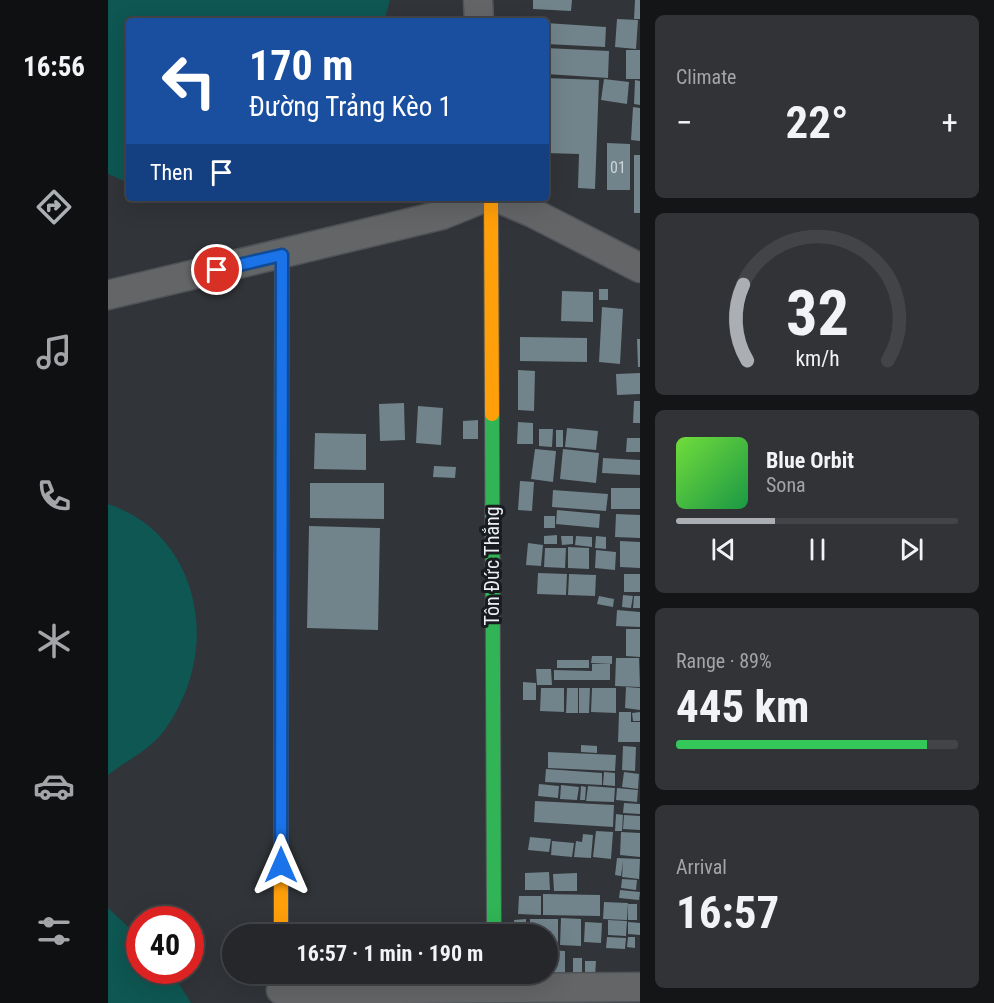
<!DOCTYPE html>
<html lang="en">
<head>
<meta charset="utf-8">
<style>
	body { margin:0; font-family:"Roboto Condensed",sans-serif; background:#313336; color:#f1f3f6; height:100vh; display:flex; flex-direction:column; font-size:22px; white-space:nowrap }
	* { box-sizing:border-box; margin:0 }
	p { font-size:20px; color:#a3a5a8 }
	.icon { flex:none; width:33px; height:33px; fill:none; stroke:currentColor; stroke-width:2; stroke-linecap:round; stroke-linejoin:round }
	.map { position:relative; flex:1; overflow:hidden }
	.sheet { display:flex; flex-direction:column; gap:15px; padding:15px; background:#141517; width:354px }
	.sheet>* { flex:none }
	.banner { position:absolute; left:18px; top:18px; width:423px; height:183px; border-radius:6px; box-shadow:0 6px 24px #0002,0 0 0 2px #424447; background:#1a4fa0; color:#fff; overflow:hidden }
	.speed { position:absolute; left:18px; top:906px; display:flex; gap:12px; font-size:30px; font-weight:700; text-align:center }
	.speed>* { display:grid; place-content:center; width:78px; height:78px; border-radius:50%; background:#25272a; box-shadow:0 6px 24px #0002,0 0 0 2px #424447; line-height:1 }
	.speed .limit { border:9px solid #d22; background:#fff; color:#111 }
	.pin { position:absolute; display:grid; place-items:center; width:51px; height:51px; color:#fff; margin:-26px; border:3px solid #fff; border-radius:50%; box-shadow:0 2px 6px #0007 }
	.me { position:absolute; width:66px; margin:-33px; rotate:0deg; stroke-linejoin:round; filter:drop-shadow(0 0 4px #0008) }
	.turn { display:flex; align-items:center; gap:21px; height:126px; padding:0 24px; font-size:27px }
	.turn .icon { width:78px; height:78px; stroke-width:2.5 }
	.turn b { display:block; font-size:42px; line-height:51px }
	.then { display:flex; align-items:center; height:57px; padding:0 24px; background:#0003; gap:12px; font-size:22px }
	.big { font-size:45px; font-weight:700; line-height:1.1 }
	.sheet .tile { flex:1; display:flex; flex-direction:column; justify-content:center; gap:9px; min-width:0; padding:0 21px; border-radius:9px; background:#313336 }
	.sheet .dial { align-items:center; gap:0 }
	.dial svg { height:156px; overflow:visible; fill:none; stroke:#424447; stroke-width:7; stroke-linecap:round; text-anchor:middle }
	.dial text { fill:#f1f3f6; stroke:none }
	.song { display:flex; align-items:center; gap:18px }
	.cover { width:72px; height:72px; border-radius:9px; background:linear-gradient(135deg,hsl(100 70% 55%),hsl(140 70% 35%)) }
	.played { height:6px; border-radius:3px; background:linear-gradient(90deg,#abaeb3 35%,#424447 35%) }
	.keys { display:flex; justify-content:space-around; direction:ltr }
	.heat { display:flex; justify-content:space-between; align-items:center; font-size:33px; direction:ltr }
	.charge { height:9px; border-radius:4px; background:linear-gradient(90deg,#34c759 89%,#424447 0) }
	.trip { position:absolute; left:114px; top:924px; width:336px; height:60px; border-radius:30px; background:#25272a; box-shadow:0 6px 24px #0002,0 0 0 2px #424447; font-weight:700; line-height:60px; text-align:center }
	main { display:flex; flex:1; min-height:0 }
	.tab-bar { display:flex; flex-direction:column; width:108px; justify-content:space-around; align-items:center; background:#0f1011; color:#a3a5a8 }
	.tab-bar .icon { width:42px; height:42px }
	.tab-bar .active { color:#abaeb3 }
	.tab-bar b { font-size:27px; color:#f1f3f6 }
	.map>svg:first-child { display:block }
</style>
</head>
<body>
<main>
<nav class="tab-bar">
<b>16:56</b>
<svg class="icon active" aria-label="directions" viewBox="0 0 24 24"><path d="M12 3l9 9-9 9-9-9zM9 14v-3h6M13 9l2 2-2 2"/></svg>
<svg class="icon" aria-label="music" viewBox="0 0 24 24"><path d="M9 18V5l10-2v13"/><circle cx="6" cy="18" r="3"/><circle cx="16" cy="16" r="3"/></svg>
<svg class="icon" aria-label="phone" viewBox="0 0 24 24"><path d="M5 4h4l2 5-3 2q2 4 5 5l2-3 5 2v4C11 20 4 13 5 4z"/></svg>
<svg class="icon" aria-label="climate" viewBox="0 0 24 24"><path d="M12 3v18M4 7l16 10M4 17L20 7"/></svg>
<svg class="icon" aria-label="car" viewBox="0 0 24 24"><path d="M5 17H2v-5l4-1 3-4h7l3 4 3 1v5h-3M9 17h6M6 11h13"/><circle cx="7" cy="17" r="2"/><circle cx="17" cy="17" r="2"/></svg>
<svg class="icon" aria-label="filters" viewBox="0 0 24 24"><path d="M4 7h16M4 17h16"/><circle cx="9" cy="7" r="2"/><circle cx="15" cy="17" r="2"/></svg>
</nav>
<div class="map">
<svg width="532" height="1003" viewBox="0 0 532 1003">
	<rect width="100%" height="100%" fill="#313438"/>
	<path fill="#0e5752" d="M0,0H282L276,21H21V183L0,174Z
		M0,504C79,530 107,619 77,693C70,709 61,727 48,740C35,753 15,763 0,775Z
		M0,908L31,937L32,970L63,971L83,1003H0Z"/>
	<path fill="#71838b" d="M425,0H464L463,11L425,9Z
		M527,0H532V19H526Z
		M509,19L530,20L528,49L507,47Z
		M438,23L498,27L497,47L438,44Z
		M438,48L501,51L500,78L438,74Z
		M518,50H532V79H518Z
		M438,78L491,80L487,189L470,188L471,154L438,153Z
		M496,79L521,82L519,104L493,100Z
		M527,80L532,81V105L526,104Z
		M525,107L532,108V141L523,140Z
		M499,143L522,144V190H499Z
		M526,155H532V213H526Z
		M491,289H500V300H491Z
		M454,291L485,292V322L453,321Z
		M494,307L515,309L512,364L491,362Z
		M412,337L479,338V362L412,361Z
		M529,339H532V367H530Z
		M410,370L427,371L426,411L410,410Z
		M532,373V394L509,395L508,374Z
		M526,401H532V423H525Z
		M296,403L297,440L272,441L271,404Z
		M310,406L335,408L333,445L308,443Z
		M370,420V439H355V421Z
		M410,422L425,423V444H409Z
		M459,428L490,431L488,450L457,447Z
		M431,429H445L444,447L431,446Z
		M448,430H455V447H448Z
		M207,433L258,434V470L206,469Z
		M519,438H532V452H518Z
		M427,449L448,451L445,482L423,479Z
		M455,449L491,453L488,483L452,479Z
		M495,458L532,460V475L494,473Z
		M326,466L348,467L347,478L325,477Z
		M412,481L426,482L424,511L410,510Z
		M202,483H276V519L202,518Z
		M503,488H532V509H503Z
		M445,490L500,494L498,511L444,507Z
		M449,510L492,514L491,528L448,524Z
		M508,514L532,515V538L507,537Z
		M436,516H447V528H436Z
		M201,526L272,528L270,630L199,628Z
		M449,535V544H436V536Z
		M453,536H465V544L454,545Z
		M468,536L484,537V547L467,545Z
		M488,536L498,537V549L487,548Z
		M512,541L532,542V568L512,567Z
		M420,543L435,545L433,566L418,565Z
		M460,547L481,548V569L460,568Z
		M437,548H458L457,568L436,567Z
		M488,550L508,552L507,570L487,568Z
		M430,573L459,574L458,595L429,594Z
		M461,574L488,575L487,596L460,595Z
		M516,574H532V592H516Z
		M515,595L525,596L523,608L514,607Z
		M491,596L506,599L505,607L489,604Z
		M526,596H532V608H525Z
		M509,610L532,612V627L508,626Z
		M518,629H532V657L518,656Z
		M484,656H504V664L483,663Z
		M508,658H531L532,687L507,686Z
		M449,660H481V668H449Z
		M484,664H502V680H446V670L484,671Z
		M428,669H443L444,685H429Z
		M415,682L428,683V700H415Z
		M518,687L532,688V710L517,708Z
		M433,688H456V712L432,711Z
		M459,688H470V713H458Z
		M471,688H482L481,713H471Z
		M484,688H508V713L483,712Z
		M511,712H523V722H532V742H510Z
		M532,712V721H525L524,713Z
		M473,745L489,746V753L473,752Z
		M515,746L528,747L527,771L514,770Z
		M440,752L508,755L507,771L440,768Z
		M438,769L494,773V785L437,782Z
		M496,772L507,773V786L495,785Z
		M516,772L531,774L530,789L514,787Z
		M431,784L451,786L450,798L430,796Z
		M453,785L471,787L469,800L452,799Z
		M473,786L478,787L477,800H472Z
		M480,786L494,787L493,792L494,787L507,788L506,802L478,801Z
		M509,788L530,790L529,802L508,800Z
		M427,801L506,805L505,827L426,822Z
		M516,803L532,804V814L515,813Z
		M508,814L515,815L514,831H507Z
		M516,815L532,816V830L515,829Z
		M488,831L505,832L503,859L485,857Z
		M513,832L532,833V857L512,855Z
		M475,834L485,835L483,858L466,857L468,841L474,842Z
		M422,837L443,839L441,852L420,850Z
		M444,841L466,843L464,857L443,855Z
		M509,858L532,859L531,879L514,877L515,861L513,876L507,875Z
		M441,872L442,890H417V873Z
		M469,873V891H446L445,874Z
		M514,879L529,880L528,890L513,888Z
		M512,890L532,892L531,900L511,898Z
		M435,894L492,895V916L435,915Z
		M411,896H433V915L410,914Z
		M496,902L520,903L519,920L495,919Z
		M520,904H529V920H520Z
		M453,918L473,919V946L452,945Z
		M418,919V931L407,932L406,920Z
		M422,919H450V946H440V934H422Z
		M500,920L519,921L518,936L500,935Z
		M477,922L494,923L493,943L476,942Z
		M520,922L532,923V935L520,934Z
		M499,937L518,938L517,949L498,948Z
		M520,937H527V948L519,947Z
		M440,950L457,951V977L439,976Z
		M465,958H474V977H465Z
		M477,961H488L487,976H477Z"/>
	<g fill="none" stroke-linecap="round" stroke-linejoin="round">
		<g stroke="#505357" stroke-width="31">
			<path id="street" d="M370,0L371,21
				M390,198L425,213L532,268
				M0,295L334,215L376,198
				M173,990L532,987"/>
		</g>
		<g stroke="#505357" stroke-width="16">
			<path id="fast" d="M384,414L386,934
				M173,744L174,255"/>
		</g>
		<g stroke="#505357" stroke-width="16">
			<path id="slow" d="M383,198L384,414
				M173,934V744"/>
		</g>
		<use href="#street" stroke="#636567" stroke-width="28"/>
		<use href="#fast" stroke="#30b455" stroke-width="14"/>
		<use href="#slow" stroke="#ff9f0a" stroke-width="14"/>
	</g>
	<g fill="none" stroke-linecap="round" stroke-linejoin="round">
		<g stroke="#114b97" stroke-width="15">
			<path id="route" d="M109,270L174,255L173,865"/>
		</g>
		<use href="#route" stroke="#1a73e8" stroke-width="10"/>
	</g>
	<g text-anchor="middle" dominant-baseline="central" stroke-width="6" stroke-linejoin="round" paint-order="stroke">
		<g font-size="16" fill="#cdd5da">
			<text x="510" y="167">01</text>
		</g>
		<g font-size="20" fill="#ecf0f5" stroke="#181b1f">
			<text transform="translate(384 566) rotate(-90)">Tôn Đức Thắng</text>
		</g>
	</g>
</svg>
<div class="speed"><div class="limit">40</div></div>
<div class="pin" style="left:109px;top:270px;background:#d93025"><svg class="icon" aria-label="arrive" viewBox="0 0 24 24"><path d="M6 21V4h12l-3 4 3 4H6"/></svg></div>
<svg class="me" style="left:173px;top:865px" viewBox="-20 -20 40 40"><path d="M0-17L14 15 0 8-14 15z" fill="#1a73e8" stroke="#fff" stroke-width="4"/></svg>
<div class="trip">16:57 · 1 min · 190 m</div>
<div class="banner">
<div class="turn"><svg class="icon" aria-label="left" viewBox="0 0 24 24"><path d="M17 20v-9H6M10 6l-5 5 5 5"/></svg><div><b>170 m</b>Đường Trảng Kèo 1</div></div>
<div class="then">Then<svg class="icon" aria-label="arrive" viewBox="0 0 24 24"><path d="M6 21V4h12l-3 4 3 4H6"/></svg></div>
</div>
</div>
<section class="sheet">
<div class="tile"><p>Climate</p>
<div class="heat"><a>−</a><b class="big">22°</b><a>+</a></div>
</div>
<div class="tile dial"><svg viewBox="0 0 100 80">
<path d="M14 69A42 42 0 1 1 86 69"/>
<path d="M14 69A42 42 0 0 1 12 30" stroke="#abaeb3"/>
<text x="50" y="56" font-size="32" font-weight="700">32</text>
<text x="50" y="72" font-size="11">km/h</text>
</svg></div>
<div class="tile">
<div class="song"><i class="cover"></i><div><b>Blue Orbit</b><p>Sona</p></div></div>
<div class="played"></div>
<div class="keys"><svg class="icon" aria-label="previous" viewBox="0 0 24 24"><path d="M18 5L8 12l10 7zM5 5v14"/></svg><svg class="icon" aria-label="pause" viewBox="0 0 24 24"><path d="M8 5v14M16 5v14"/></svg><svg class="icon" aria-label="next" viewBox="0 0 24 24"><path d="M6 5l10 7-10 7zM19 5v14"/></svg></div>
</div>
<div class="tile"><p>Range · 89%</p><b class="big">445 km</b><div class="charge"></div></div>
<div class="tile"><p>Arrival</p><b class="big">16:57</b></div>
</section>
</main>
</body>
</html>
